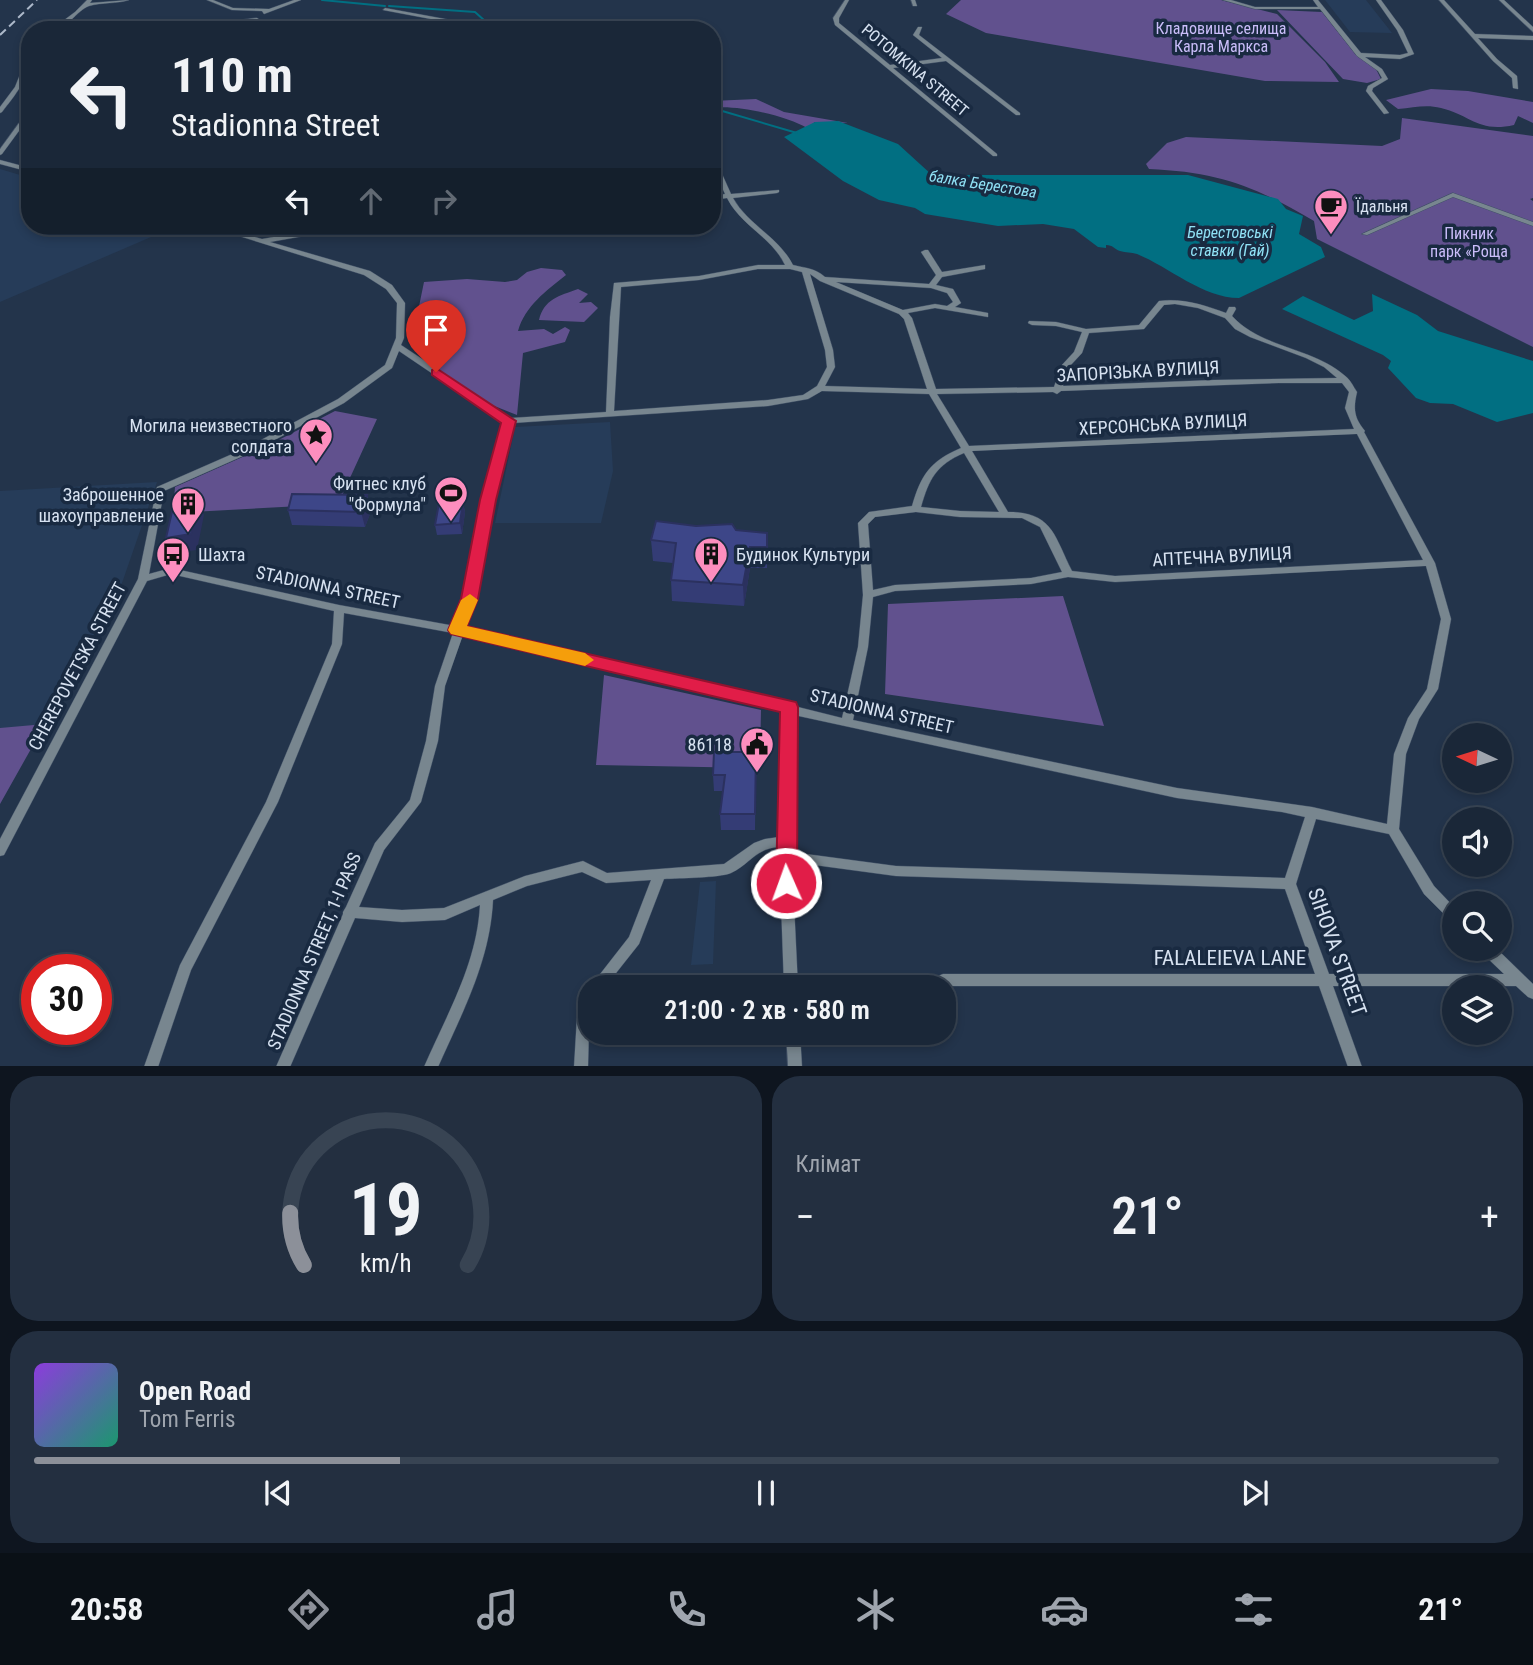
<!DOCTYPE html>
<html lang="uk">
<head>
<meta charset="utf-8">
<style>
	body { margin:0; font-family:"Roboto Condensed",sans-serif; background:#232f40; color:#f1f3f6; height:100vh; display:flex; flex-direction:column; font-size:26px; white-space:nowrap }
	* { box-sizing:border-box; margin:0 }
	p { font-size:23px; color:#9fa5ae }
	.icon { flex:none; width:38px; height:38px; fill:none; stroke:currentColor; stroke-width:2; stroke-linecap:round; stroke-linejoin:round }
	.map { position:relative; height:1066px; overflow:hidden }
	.sheet { display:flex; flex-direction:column; gap:10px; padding:10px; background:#0e151f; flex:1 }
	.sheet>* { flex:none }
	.hud { position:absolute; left:21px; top:21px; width:700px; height:214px; border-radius:28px; box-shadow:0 4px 10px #0003,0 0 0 2px #384453; background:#1a2738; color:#f1f3f6; overflow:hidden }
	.needle { width:46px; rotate:274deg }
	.fabs { position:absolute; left:1442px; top:723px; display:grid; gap:14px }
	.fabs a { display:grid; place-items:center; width:70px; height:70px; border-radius:50%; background:#1a2738; box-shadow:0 4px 10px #0003,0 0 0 2px #384453; font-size:35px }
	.speed { position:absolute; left:21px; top:954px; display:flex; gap:14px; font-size:35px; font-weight:700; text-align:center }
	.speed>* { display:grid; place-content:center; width:91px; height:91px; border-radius:50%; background:#1a2738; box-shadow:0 4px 10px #0003,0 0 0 2px #384453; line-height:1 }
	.speed .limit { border:10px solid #d22; background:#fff; color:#111 }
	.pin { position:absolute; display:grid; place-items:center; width:60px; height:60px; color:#fff; margin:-72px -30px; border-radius:50% 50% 50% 0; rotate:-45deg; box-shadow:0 0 7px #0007 }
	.pin .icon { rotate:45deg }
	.me { position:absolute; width:77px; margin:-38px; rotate:358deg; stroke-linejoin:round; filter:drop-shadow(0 0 5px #0008) }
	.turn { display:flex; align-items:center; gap:24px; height:147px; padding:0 35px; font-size:32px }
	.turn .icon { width:91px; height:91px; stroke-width:2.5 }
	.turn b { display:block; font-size:49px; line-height:60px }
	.lanes { display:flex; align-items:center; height:66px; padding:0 35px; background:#0003; justify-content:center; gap:35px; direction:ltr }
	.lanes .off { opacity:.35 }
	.big { font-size:52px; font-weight:600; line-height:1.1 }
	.sheet .tile { flex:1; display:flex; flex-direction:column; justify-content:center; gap:10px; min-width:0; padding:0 24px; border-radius:28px; background:#232f40 }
	.sheet .dial { align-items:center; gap:0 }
	.dial svg { height:182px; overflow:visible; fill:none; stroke:#384453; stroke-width:7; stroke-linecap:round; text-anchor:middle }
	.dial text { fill:#f1f3f6; stroke:none }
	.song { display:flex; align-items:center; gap:21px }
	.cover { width:84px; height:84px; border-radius:10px; background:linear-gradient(135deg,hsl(270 70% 55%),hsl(160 70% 35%)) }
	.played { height:7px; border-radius:4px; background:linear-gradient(90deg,#8c9099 25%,#384453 25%) }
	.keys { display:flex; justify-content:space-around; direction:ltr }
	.heat { display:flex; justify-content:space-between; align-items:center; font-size:38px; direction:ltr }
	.sheet .tiles { flex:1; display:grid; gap:10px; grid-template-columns:1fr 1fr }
	.tile:last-child { grid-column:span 2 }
	.trip { position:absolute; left:578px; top:975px; width:378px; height:70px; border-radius:28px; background:#1a2738; box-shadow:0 4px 10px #0003,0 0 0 2px #384453; font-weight:600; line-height:70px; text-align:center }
	.dock { display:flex; height:112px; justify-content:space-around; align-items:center; background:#0a1016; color:#9fa5ae }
	.dock .icon { width:49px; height:49px }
	.dock .selected { color:#8c9099 }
	.dock b { font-size:32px; color:#f1f3f6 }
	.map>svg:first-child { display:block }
</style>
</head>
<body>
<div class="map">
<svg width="1533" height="1067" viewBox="0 0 1533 1067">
	<rect width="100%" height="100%" fill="#23344b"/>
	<path fill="#263c59" d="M1325,0H1366L1392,33L1350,32Z
		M0,169L30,178V226H132L158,234L0,302Z
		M610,422L613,471L601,523H495L515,427Z
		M157,482L122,583L0,804V491Z
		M716,881L713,964L691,965L700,882Z"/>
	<path fill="#61518e" d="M961,0H1221L1277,14L1325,62L1339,82L1265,81L986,33L946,14Z
		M1277,10L1322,12L1356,55L1376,69L1381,79L1367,83L1343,79Z
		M1431,89L1468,91L1533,102V123L1518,116L1514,125C1478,133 1471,115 1441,108C1425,104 1414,108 1398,109L1386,100Z
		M756,99L784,112L848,123L815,122L807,128C788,116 735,104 712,108V101Z
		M1402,118L1533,136V198L1530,199L1533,201V347L1317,239L1314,221C1255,186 1218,172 1149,169L1146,164L1167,143L1186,137L1382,146L1400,139Z
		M541,268L562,270L566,275C546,291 525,306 518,331L544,329L553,334L565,327L570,330L565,342L523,353L517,415L467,395L438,373L415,326L424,282L467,279L505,282L517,280L527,272Z
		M578,289L588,294L579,303L591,302L598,308L584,322L539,320C544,299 559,296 578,289Z
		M335,411L377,419L338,504L173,513L175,487L267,446Z
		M1063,596L1104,726L885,694L888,604Z
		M604,675L761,710L760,758L756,768L596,765Z
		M45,724L0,804V728Z"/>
	<path fill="#016f82" d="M838,121L898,144L932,175H1188L1278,199L1286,209L1303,216L1299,234L1321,247L1325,257L1239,298C1203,298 1169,267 1137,254C1131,252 1126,253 1120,251C1114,249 1113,245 1106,245V248L1098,247L1074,229L1043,224L998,226L925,214L915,208L879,200L843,181L784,137L815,122Z
		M1372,294L1417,315L1438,331L1533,361V413L1497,422L1453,404L1430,403L1416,398L1388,368L1391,361L1383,355L1282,309L1303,296L1354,320L1373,311Z"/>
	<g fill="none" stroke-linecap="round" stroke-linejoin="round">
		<path stroke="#016f82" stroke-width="2" d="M322,0L385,6
			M389,6L475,12L495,30
			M712,108L797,133"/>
		<g stroke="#405066" stroke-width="1">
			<path id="street" d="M87,0H92L90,3L129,0C117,4 102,2 89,6C77,10 67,30 51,30L75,12Z
				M207,0H213L233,8L269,9L294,0H301L264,14L262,11L232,10Z
				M845,0H849L839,18V23L890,65L942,58L913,35L918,27H922L919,35L1020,113V115H1016L946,61L893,68L997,154V156H993L835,25L833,18Z
				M911,0H915L917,6H913Z
				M1223,0H1231L1255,7H1318L1313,0H1318L1361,53L1400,55L1408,53L1397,30L1376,0H1381L1403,30L1414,54L1400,59L1365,57L1382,69L1388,79L1373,88L1372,91L1389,113L1384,114L1366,91L1368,86L1382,78L1378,71L1357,56L1320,9H1255Z
				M1439,0H1444L1475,34L1533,36V40L1478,38L1497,59L1517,76L1518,89L1513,88L1512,78L1493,61Z
				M1499,0H1504L1533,27V32Z
				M385,8L456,21L470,30H464L452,23L383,10Z
				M257,18L260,20L259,21L225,25L211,30H203L224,22Z
				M30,55C30,78 15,95 2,112L0,113V107L15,87L27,57Z
				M19,123L24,124L2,154L0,155V149Z
				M0,160L30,168V172L0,164Z
				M712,171L722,174L731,194L779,190V192L777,193L733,198C748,225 779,237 793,265C805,268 815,268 825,277L929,284L936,275L921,252L925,250H928L942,272L985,265V269L942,277L936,285L953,289L961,303L955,307L988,313V317L935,308L908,313L912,318L936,389L1054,387L1061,366L1074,352L1082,332L1056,326L1032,325L1028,323L1029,321L1056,322L1086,329L1139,325L1159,301C1183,298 1204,305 1226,313L1229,307H1235L1236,309L1232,316C1261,348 1311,347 1344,375C1350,379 1353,386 1357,392C1353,409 1354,418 1365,431L1364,432L1435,563L1451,619L1438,689L1419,719L1406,754L1399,829L1434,886L1454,907V921L1449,919L1424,894L1389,834L1316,819L1296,884L1329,974H1504L1481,952L1480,948H1496L1533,984V999L1528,997L1516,986H1333L1362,1067H1348L1319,986H943L938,984L936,980L938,976L943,974H1315L1285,889L896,876L792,862L798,987H784L779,847C756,848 750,864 731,873C719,878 679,878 664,879L639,944L605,987H590L629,937L651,880L606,883L582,872L527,886L493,900C490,961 463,1011 438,1067H424C447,1014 477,964 480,905L445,920L402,922L355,918L290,1067H276L343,914V912L346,907L375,843L410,800L426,741L435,686L453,633L344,613L342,644L278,802L191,970L158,1067H144L180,965L266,802L332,644L334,611L171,574L147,581L4,855L0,856V839L138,579L157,487L246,448L338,399L385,365L396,338L397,303L386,289L364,275L207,226H217L262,239L339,226H352L349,228L270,242L370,271L392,285L405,303L404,338L401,345L511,418L606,412L610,317L614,283L699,276L758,265H785C772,237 741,226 727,198L712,200V196L725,194L717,176L712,175ZM758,269H790L802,272L825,350L827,367L817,386L803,395L768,400L614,411L621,287L699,280ZM810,274L820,281L899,314L904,319L927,389L825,386L835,367L833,350ZM836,282L931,288L947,293L953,302L947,306L935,304L903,310ZM1175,304L1198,308L1225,318L1235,329L1250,337L1306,358L1324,367L1337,378L1214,380L1063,386L1069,367L1082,353L1089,333L1144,329L1164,305ZM399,351L504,422L483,500L465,599L455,626L339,605L171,568L149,574L164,491L252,452L344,403L392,368ZM1279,383H1342L1349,392L1345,408L1354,429L969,446L937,394L1053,392L1057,394L1061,391ZM822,391L929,394L961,448C930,461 921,475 912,506L869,512L858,523L863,595L858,647L842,718L794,706L789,703L785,704L465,628L475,599L493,500L513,423L768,406L808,399ZM1357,434L1423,560L1115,576L1072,571C1054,536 1053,512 1008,512L972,451ZM964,453L999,512L960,511L921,507C929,479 936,465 964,453ZM916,512L960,517L1022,518L1040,527L1062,572L1031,578L895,585L873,590L868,524L875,517ZM1426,566L1441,619L1427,689L1408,718L1394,754L1387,824L1312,807L1177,788L853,720L868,647L873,597L895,591L1031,584L1068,577L1115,582ZM463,635L783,712L779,837L765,839L754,843L724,864L607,873L583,861L525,876L444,908L402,910L359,907L384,850L421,802L438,741L445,686ZM794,715L1177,798L1282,812L1305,817L1285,878L896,866L791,852Z
				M1453,193L1533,222V226L1453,197L1367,235L1362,234Z
				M590,989L588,1067H574L578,1000L585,991Z
				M786,1032H800L802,1067H788Z"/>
		</g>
		<use href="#street" fill="#78868f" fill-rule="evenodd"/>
		<path stroke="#acb8c9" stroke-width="2" stroke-dasharray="8 4.5" stroke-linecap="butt" d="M0,35L37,0"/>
	</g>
	<path fill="#343c75" d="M143,226H176L157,230Z
		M367,495L371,511L365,527L292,525L288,510Z
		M463,502L465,512L462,534L437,535L435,525Z
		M696,526L767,533V568H750L744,606L672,601L671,580L673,563L653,561L651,540Z
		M756,752L755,830H721L720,814L723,791H714L713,775Z"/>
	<path fill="#2b315f" d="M155,226H176L157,230Z
		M367,495L371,511L365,527L361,512Z
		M198,500L204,515L197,550L172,553L166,538Z
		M463,502L465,512L462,534L460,523Z
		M750,547V568L744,606L743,585Z"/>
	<path fill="#3d4688" stroke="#2b315f" stroke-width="2" d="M292,494L367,495L361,512L288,510Z
		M198,500L191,534L166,538L174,503Z
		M463,502L460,523L435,525L439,503Z
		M656,521L696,526L732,524L736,530L767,533V547H750L743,585L671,580L676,543L651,540Z
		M714,752H756L755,814H720L725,775H713Z"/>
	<path fill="#e11d48" stroke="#92132f" stroke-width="2" d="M436,368L516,421L496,500L478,599L467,626L796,702L798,707L797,883L794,890L786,892L779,890L776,883L780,712L451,634L448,630L461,599L480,500L501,423L432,375V370Z"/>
	<path fill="#f59e0b" d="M470,594L478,600L467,626L585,653L594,660L585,666L451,634L448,630L461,600Z"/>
	<defs>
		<g id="cafe-pin" transform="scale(1.75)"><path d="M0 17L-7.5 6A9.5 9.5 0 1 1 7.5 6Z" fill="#fd8ebe" stroke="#192a41"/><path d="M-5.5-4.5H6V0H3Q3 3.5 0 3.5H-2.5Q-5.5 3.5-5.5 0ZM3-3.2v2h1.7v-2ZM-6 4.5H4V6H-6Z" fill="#111"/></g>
		<g id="sight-pin" transform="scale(1.75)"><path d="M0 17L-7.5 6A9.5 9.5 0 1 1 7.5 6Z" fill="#fd8ebe" stroke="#192a41"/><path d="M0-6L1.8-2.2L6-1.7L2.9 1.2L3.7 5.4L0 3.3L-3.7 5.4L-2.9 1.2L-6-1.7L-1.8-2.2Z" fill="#111"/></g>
		<g id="stadium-pin" transform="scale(1.75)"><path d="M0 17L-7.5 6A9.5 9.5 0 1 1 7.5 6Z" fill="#fd8ebe" stroke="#192a41"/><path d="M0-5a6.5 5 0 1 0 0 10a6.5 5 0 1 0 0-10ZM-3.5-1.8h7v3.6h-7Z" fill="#111"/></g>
		<g id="building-pin" transform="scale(1.75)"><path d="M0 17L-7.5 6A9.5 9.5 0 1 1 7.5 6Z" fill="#fd8ebe" stroke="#192a41"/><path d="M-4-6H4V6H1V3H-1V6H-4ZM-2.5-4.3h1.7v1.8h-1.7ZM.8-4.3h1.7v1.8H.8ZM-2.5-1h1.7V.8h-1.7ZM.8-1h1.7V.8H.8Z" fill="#111"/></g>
		<g id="bus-pin" transform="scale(1.75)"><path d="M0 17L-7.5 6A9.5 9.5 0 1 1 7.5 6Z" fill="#fd8ebe" stroke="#192a41"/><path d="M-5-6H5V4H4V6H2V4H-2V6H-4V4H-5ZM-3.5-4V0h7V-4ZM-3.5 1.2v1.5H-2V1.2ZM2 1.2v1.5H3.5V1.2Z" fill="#111"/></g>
		<g id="civic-pin" transform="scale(1.75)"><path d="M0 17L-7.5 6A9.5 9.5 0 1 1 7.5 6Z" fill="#fd8ebe" stroke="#192a41"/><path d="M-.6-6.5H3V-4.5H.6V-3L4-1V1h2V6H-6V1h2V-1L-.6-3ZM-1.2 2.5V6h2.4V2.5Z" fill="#111"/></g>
	</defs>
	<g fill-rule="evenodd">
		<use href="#cafe-pin" x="1331" y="206"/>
		<use href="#sight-pin" x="316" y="435"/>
		<use href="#stadium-pin" x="451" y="493"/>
		<use href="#building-pin" x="188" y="504"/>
		<use href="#bus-pin" x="173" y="554"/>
		<use href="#building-pin" x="711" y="554"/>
		<use href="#civic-pin" x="757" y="744"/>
	</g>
	<g text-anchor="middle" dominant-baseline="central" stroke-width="7" stroke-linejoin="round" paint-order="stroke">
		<g font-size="16" fill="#cabdf9" stroke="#192a41">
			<text x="1221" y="28">Кладовище селища<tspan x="1221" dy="18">Карла Маркса</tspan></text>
			<text x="1469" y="233">Пикник<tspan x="1469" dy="18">парк «Роща</tspan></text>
		</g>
		<g font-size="16" fill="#d7e2f1" stroke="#192a41">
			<text transform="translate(915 70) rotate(40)">POTOMKINA STREET</text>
		</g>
		<g font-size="16" font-style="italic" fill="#90e2f6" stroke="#192a41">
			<text transform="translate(983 184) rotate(9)">балка Берестова</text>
			<text x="1230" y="232">Берестовські<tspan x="1230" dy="18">ставки (Гай)</tspan></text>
		</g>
		<g font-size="16" fill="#d7e2f1" stroke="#192a41" text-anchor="start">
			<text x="1356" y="206">Їдальня</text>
		</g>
		<g font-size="18" fill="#d7e2f1" stroke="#192a41">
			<text transform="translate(1138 371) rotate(-3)">ЗАПОРІЗЬКА ВУЛИЦЯ</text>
			<text transform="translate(1163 424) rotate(-3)">ХЕРСОНСЬКА ВУЛИЦЯ</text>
			<text transform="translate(1222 556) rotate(-3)">АПТЕЧНА ВУЛИЦЯ</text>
			<text transform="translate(328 587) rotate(12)">STADIONNA STREET</text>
			<text transform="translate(77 666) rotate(-62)">CHEREPOVETSKA STREET</text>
			<text transform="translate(882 711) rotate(13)">STADIONNA STREET</text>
			<text transform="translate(314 951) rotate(-67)">STADIONNA STREET, 1-I PASS</text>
		</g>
		<g font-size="18" fill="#d7e2f1" stroke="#192a41" text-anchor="end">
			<text x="292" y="425">Могила неизвестного<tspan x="292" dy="21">солдата</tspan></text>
			<text x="426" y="483">Фитнес клуб<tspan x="426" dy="21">"Формула"</tspan></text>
			<text x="164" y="494">Заброшенное<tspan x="164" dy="21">шахоуправление</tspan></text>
			<text x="198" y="554" text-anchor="start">Шахта</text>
			<text x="736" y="554" text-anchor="start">Будинок Культури</text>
			<text x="732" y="744">86118</text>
		</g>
		<g font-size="21" fill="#d7e2f1" stroke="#192a41">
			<text transform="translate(1337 952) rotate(70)">SIHOVA STREET</text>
			<text x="1230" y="958">FALALEIEVA LANE</text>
		</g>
	</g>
</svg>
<div class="fabs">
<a><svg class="needle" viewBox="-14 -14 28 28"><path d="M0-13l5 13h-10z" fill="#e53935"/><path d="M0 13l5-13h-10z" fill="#9fa5ae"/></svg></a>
<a><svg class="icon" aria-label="sound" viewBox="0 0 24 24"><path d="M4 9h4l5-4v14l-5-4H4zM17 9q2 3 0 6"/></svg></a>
<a><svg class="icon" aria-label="search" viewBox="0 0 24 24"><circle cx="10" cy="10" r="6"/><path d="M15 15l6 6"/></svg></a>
<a><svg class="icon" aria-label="layers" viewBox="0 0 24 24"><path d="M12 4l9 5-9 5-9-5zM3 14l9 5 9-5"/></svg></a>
</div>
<div class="speed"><div class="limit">30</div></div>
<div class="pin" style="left:436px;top:372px;background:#d93025"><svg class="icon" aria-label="arrive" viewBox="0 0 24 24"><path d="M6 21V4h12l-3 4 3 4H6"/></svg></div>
<svg class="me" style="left:786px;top:883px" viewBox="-20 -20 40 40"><circle r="17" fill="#e11d48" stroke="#fff" stroke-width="3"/><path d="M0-11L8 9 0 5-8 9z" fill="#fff"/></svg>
<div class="trip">21:00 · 2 хв · 580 m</div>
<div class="hud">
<div class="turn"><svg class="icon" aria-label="left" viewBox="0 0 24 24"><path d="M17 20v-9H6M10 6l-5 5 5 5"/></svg><div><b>110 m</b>Stadionna Street</div></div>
<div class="lanes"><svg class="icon" aria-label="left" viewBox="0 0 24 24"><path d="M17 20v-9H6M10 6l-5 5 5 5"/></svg><svg class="icon off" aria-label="ahead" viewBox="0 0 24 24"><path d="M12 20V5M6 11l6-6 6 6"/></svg><svg class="icon off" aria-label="right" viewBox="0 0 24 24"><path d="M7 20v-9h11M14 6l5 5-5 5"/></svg></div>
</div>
</div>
<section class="sheet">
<div class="tiles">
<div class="tile dial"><svg viewBox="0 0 100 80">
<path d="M14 69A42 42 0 1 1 86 69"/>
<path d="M14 69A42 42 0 0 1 8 46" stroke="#8c9099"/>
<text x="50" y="56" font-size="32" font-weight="700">19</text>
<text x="50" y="72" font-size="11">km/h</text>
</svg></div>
<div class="tile"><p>Клімат</p>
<div class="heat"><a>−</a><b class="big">21°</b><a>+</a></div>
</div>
<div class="tile">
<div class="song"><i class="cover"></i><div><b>Open Road</b><p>Tom Ferris</p></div></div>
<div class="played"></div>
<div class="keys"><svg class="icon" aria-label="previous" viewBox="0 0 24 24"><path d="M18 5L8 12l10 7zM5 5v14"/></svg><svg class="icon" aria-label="pause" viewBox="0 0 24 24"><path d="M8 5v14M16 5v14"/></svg><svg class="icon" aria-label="next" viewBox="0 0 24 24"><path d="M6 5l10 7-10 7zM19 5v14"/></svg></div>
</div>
</div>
</section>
<nav class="dock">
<b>20:58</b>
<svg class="icon selected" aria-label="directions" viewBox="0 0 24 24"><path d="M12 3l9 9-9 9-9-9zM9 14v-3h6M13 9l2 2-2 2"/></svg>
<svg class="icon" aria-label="music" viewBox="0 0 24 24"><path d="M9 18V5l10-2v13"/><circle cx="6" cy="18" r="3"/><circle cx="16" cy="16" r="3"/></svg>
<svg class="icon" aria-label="phone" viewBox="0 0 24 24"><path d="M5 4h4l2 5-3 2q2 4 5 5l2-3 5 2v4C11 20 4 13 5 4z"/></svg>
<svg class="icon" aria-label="climate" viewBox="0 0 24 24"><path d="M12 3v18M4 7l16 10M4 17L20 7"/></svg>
<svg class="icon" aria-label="car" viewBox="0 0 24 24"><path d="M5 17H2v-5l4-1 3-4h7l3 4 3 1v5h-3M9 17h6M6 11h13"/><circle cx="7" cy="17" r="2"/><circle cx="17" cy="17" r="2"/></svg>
<svg class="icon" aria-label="filters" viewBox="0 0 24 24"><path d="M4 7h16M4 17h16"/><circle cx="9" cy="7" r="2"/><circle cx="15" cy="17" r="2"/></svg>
<b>21°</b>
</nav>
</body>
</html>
